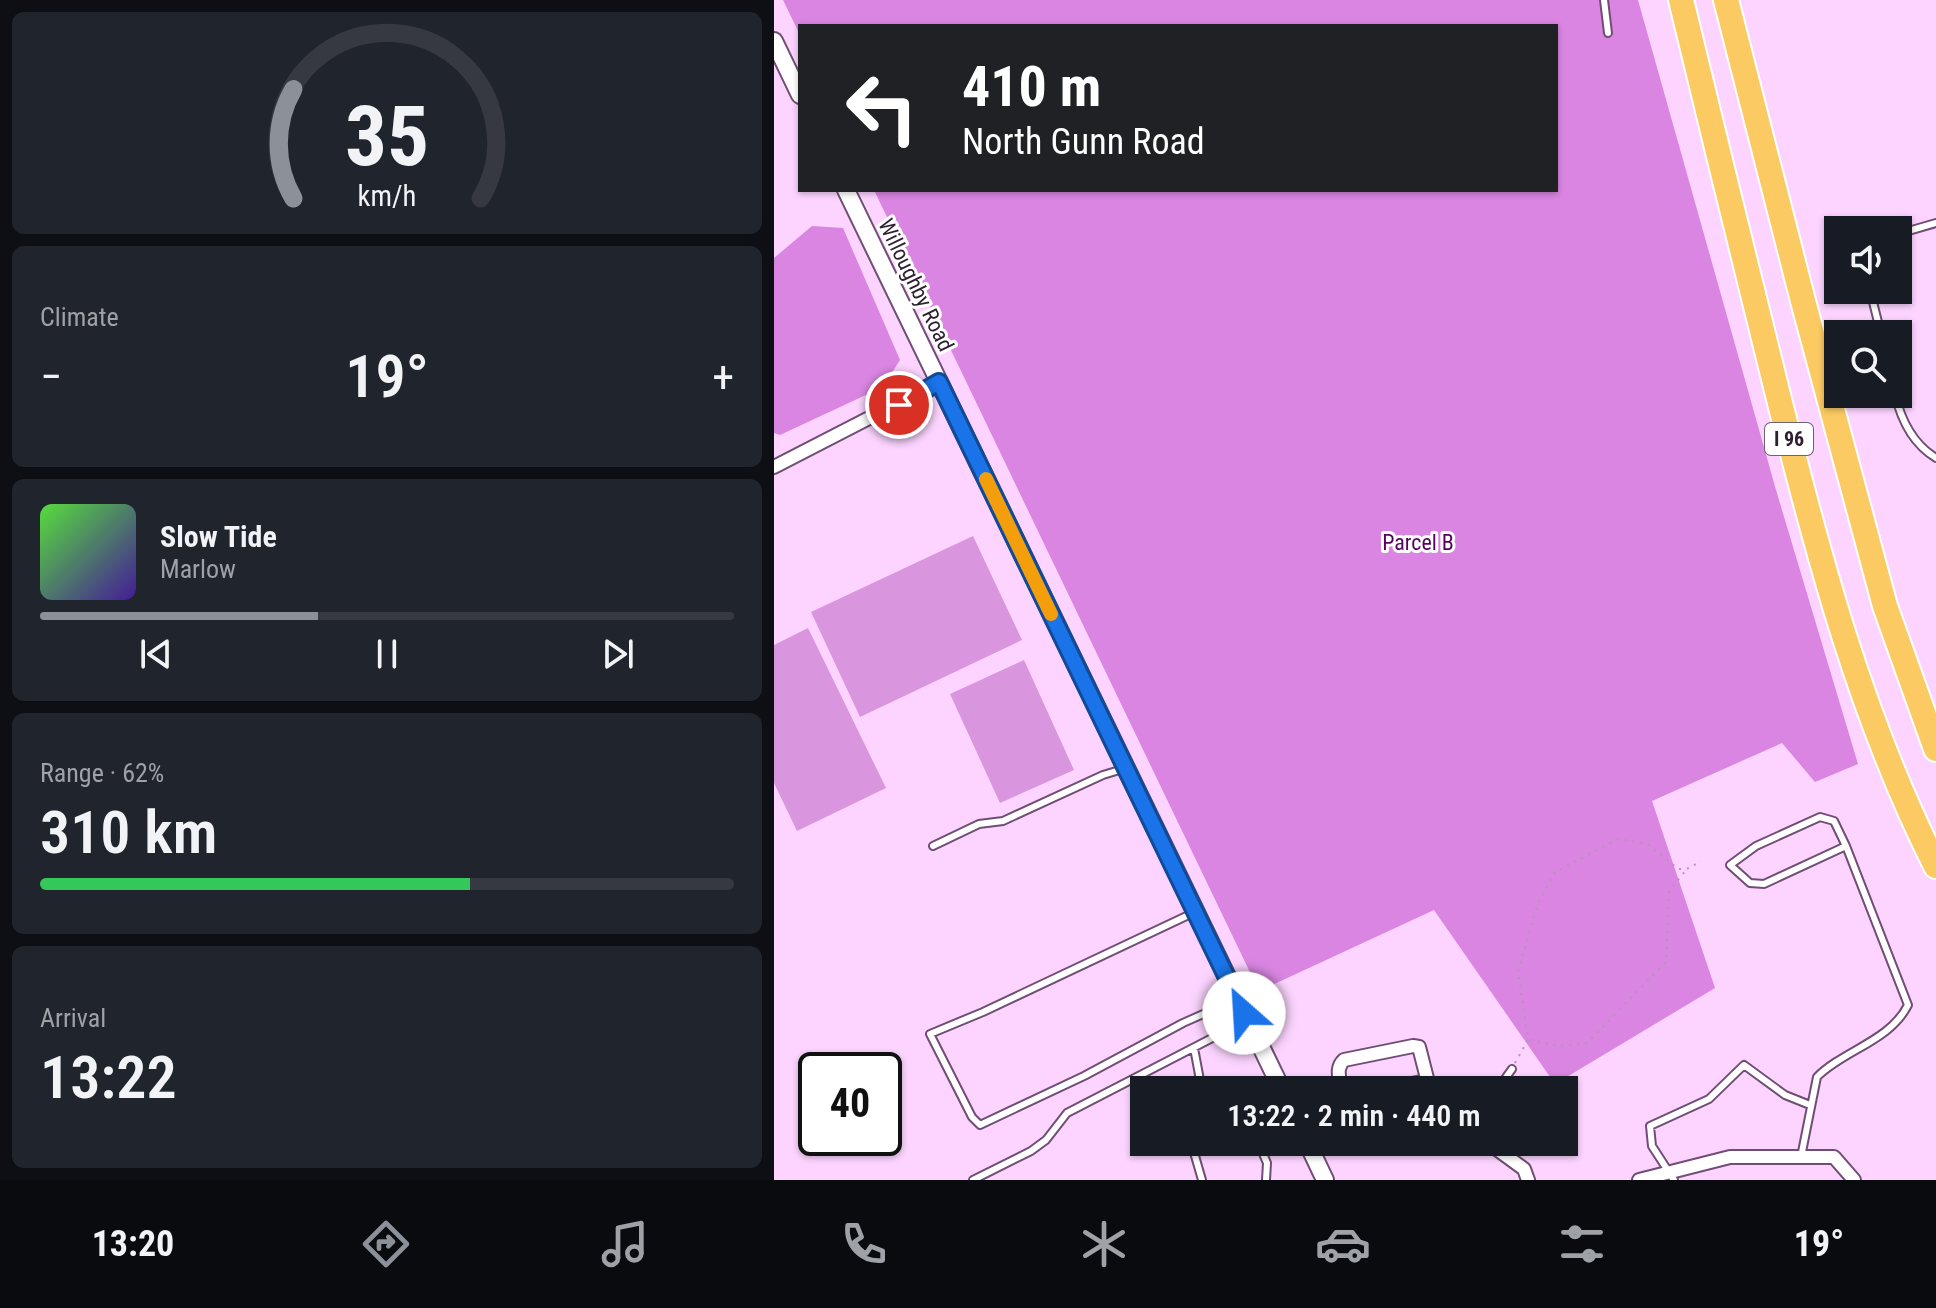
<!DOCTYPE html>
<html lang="en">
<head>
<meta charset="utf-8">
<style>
	body { margin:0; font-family:"Roboto Condensed",sans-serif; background:#20242c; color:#f1f3f6; height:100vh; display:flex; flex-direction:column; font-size:30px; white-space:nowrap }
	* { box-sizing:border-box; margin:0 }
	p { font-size:26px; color:#9ea1a6 }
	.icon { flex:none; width:44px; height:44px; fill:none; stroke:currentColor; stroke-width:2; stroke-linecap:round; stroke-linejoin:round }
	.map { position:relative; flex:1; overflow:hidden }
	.sheet { display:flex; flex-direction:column; gap:12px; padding:12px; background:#0d0f14; width:774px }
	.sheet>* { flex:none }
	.hud { position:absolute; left:24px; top:24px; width:760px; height:168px; border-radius:0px; box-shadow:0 2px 6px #0004; background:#202124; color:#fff; overflow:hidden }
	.tools { position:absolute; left:1050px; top:216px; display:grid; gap:16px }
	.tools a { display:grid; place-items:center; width:88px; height:88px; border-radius:0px; background:#171b24; box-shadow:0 2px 6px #0004; font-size:40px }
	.speed { position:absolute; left:24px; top:1052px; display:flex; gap:16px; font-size:40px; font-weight:700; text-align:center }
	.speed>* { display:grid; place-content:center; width:104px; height:104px; border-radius:50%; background:#171b24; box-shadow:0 2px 6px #0004; line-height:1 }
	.speed .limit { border:4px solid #111; border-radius:12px; background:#fff; color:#111 }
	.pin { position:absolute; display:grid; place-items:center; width:68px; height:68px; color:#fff; margin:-34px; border:4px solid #fff; border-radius:50%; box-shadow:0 2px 8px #0007 }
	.me { position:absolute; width:88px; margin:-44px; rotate:334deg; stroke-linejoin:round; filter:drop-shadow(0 0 6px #0008) }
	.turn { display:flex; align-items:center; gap:28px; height:168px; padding:0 32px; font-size:36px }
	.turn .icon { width:104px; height:104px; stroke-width:2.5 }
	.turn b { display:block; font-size:56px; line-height:68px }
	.big { font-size:60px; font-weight:600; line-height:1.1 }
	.sheet .widget { flex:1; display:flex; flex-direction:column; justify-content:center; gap:12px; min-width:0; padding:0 28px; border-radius:12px; background:#20242c }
	.sheet .dial { align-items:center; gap:0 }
	.dial svg { height:208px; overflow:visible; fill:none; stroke:#363941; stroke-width:7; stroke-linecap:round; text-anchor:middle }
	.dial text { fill:#f1f3f6; stroke:none }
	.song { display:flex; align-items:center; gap:24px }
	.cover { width:96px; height:96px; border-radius:12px; background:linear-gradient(135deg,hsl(110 70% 55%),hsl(260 70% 35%)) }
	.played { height:8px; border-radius:4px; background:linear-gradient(90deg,#8c9099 40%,#363941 40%) }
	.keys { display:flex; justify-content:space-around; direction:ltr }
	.heat { display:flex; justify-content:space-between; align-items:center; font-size:44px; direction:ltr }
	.charge { height:12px; border-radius:6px; background:linear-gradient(90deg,#34c759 62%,#363941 0) }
	.trip { position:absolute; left:356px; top:1076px; width:448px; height:80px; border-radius:0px; background:#171b24; box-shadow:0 2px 6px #0004; font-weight:600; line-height:80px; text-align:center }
	.tab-bar { display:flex; height:128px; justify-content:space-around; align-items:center; background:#090b0e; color:#9ea1a6 }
	.tab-bar .icon { width:56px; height:56px }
	.tab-bar .current { color:#8c9099 }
	.tab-bar b { font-size:36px; color:#f1f3f6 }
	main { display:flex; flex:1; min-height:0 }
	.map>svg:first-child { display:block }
</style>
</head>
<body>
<main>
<section class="sheet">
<div class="widget dial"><svg viewBox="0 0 100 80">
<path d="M14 69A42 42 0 1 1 86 69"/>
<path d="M14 69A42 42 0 0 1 14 27" stroke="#8c9099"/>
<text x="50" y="56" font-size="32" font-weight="700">35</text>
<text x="50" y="72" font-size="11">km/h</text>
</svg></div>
<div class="widget"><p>Climate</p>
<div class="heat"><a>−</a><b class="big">19°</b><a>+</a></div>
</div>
<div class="widget">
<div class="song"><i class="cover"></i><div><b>Slow Tide</b><p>Marlow</p></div></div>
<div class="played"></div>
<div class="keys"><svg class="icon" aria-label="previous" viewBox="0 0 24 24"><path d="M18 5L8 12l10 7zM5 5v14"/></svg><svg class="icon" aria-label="pause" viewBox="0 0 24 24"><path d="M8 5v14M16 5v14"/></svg><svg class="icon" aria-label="next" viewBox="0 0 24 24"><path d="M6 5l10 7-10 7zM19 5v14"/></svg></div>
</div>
<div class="widget"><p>Range · 62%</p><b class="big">310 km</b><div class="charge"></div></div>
<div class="widget"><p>Arrival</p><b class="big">13:22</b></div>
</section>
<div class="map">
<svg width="1162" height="1180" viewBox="0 0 1162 1180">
	<rect width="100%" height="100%" fill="#fcd4ff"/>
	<path fill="#d996df" d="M199,536L248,640L86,717L37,612Z
		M34,628L112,788L23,831L0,783V645Z
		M250,660L300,770L226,803L176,694Z"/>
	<path fill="#d985e1" d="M9,0H864L1002,490L1084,764L1041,782L1008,743L878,801L941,988L781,1084L660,910L485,991L100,190H782V26H26V35Z
		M38,226L69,228L126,360L109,387L6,435L0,433V258Z"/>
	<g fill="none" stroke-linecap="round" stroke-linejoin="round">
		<g stroke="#704e73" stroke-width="10">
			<path id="service" d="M830,0L834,33
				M1124,234L1162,223
				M1096,290L1107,334
				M1121,394C1127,420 1139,444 1162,458
				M1046,817L1060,821L1072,846L990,884L976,883L956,865L982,846Z
				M159,846L205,824L229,821L329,775L352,768
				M421,912L209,1012L156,1034L198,1117L206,1125L310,1076L409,1023L463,999
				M420,1048L426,1080L422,1090
				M426,1080L438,1090
				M593,1090L653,1078
				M723,1090L738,1069
				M417,1142L428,1180
				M484,1142L493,1163L492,1180
				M1027,1157L1043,1077C1070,1050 1116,1041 1134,1005L1072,846
				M199,1180L257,1151L272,1140L293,1113L473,1020
				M900,1180L878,1146L876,1126L935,1099L970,1065L1011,1095L1036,1105"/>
		</g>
		<g stroke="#704e73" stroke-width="16">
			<path id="minor" d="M0,467L165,382
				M567,1090C566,1079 561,1068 570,1060L639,1046L645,1047L656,1090
				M713,1142L750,1169L754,1180
				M865,1180L956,1157H1060L1080,1180"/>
		</g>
		<g stroke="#704e73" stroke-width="20">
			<path id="tertiary" d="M0,41L26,95
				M72,190L508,1090
				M533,1142L551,1180"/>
		</g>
		<g stroke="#fff" stroke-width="28">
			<path id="motorway" d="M907,0C939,132 971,263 1004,395C1044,555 1087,718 1162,866
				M952,0L1029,301L1111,606L1162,749"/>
		</g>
		<path stroke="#b495b6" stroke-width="2" stroke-dasharray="2 6" stroke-linecap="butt" d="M756,1040L786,1046L813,1043L892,962L895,891L912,870
			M741,1063L754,1040L744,971L764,903L781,872L844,839L874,844L904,869H913L927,861"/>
		<use href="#service" stroke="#fff" stroke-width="6"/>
		<use href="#minor" stroke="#fff" stroke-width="12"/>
		<use href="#tertiary" stroke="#fff" stroke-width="16"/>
		<use href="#motorway" stroke="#fcca62" stroke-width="24"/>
	</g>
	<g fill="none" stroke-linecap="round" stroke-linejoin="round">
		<g stroke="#114b97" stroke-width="20">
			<path id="route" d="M125,405L165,382L470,1013"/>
		</g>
		<use href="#route" stroke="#1a73e8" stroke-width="14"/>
		<path stroke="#f59e0b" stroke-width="14" d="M212,479L277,614"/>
	</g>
	<g text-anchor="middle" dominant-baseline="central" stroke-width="6" stroke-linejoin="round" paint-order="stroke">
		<rect fill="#fff" stroke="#6d626d" stroke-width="2" x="991" y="423" width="48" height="32" rx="6"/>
		<g font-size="20" font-weight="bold" fill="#2e1f2f">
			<text x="1015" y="439">I 96</text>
		</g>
		<g font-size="22" fill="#2e1f2f" stroke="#fff">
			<text transform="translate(142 285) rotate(64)">Willoughby Road</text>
		</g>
		<g font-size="22" fill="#55025d" stroke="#fff">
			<text x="644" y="542">Parcel B</text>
		</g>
	</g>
</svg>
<div class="tools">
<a><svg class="icon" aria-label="sound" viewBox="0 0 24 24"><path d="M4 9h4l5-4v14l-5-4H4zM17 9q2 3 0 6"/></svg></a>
<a><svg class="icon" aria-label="search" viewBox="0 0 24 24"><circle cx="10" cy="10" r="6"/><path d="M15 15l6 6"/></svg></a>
</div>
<div class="speed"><div class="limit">40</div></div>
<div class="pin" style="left:125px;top:405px;background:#d93025"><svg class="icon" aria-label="arrive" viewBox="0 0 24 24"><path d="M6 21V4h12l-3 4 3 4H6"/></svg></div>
<svg class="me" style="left:470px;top:1013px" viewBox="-20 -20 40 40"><circle r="19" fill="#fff"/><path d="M0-13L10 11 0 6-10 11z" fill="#1a73e8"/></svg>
<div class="trip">13:22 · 2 min · 440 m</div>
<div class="hud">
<div class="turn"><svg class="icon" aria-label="left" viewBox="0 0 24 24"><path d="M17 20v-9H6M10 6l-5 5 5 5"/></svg><div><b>410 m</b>North Gunn Road</div></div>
</div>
</div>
</main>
<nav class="tab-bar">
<b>13:20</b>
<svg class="icon current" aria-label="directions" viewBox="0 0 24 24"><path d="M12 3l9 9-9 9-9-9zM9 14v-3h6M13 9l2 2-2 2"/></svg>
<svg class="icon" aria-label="music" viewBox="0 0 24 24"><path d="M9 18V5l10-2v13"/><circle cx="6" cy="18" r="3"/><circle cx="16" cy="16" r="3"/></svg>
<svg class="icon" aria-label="phone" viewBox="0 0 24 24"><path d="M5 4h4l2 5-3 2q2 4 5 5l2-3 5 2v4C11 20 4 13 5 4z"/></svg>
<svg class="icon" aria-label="climate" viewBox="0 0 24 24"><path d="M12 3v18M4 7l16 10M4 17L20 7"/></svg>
<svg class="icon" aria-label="car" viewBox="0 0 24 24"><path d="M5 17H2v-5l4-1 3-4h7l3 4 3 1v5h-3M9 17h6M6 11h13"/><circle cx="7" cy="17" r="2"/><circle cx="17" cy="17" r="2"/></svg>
<svg class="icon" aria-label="filters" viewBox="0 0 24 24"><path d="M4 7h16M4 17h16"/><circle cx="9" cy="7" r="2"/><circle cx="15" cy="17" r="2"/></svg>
<b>19°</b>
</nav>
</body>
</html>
